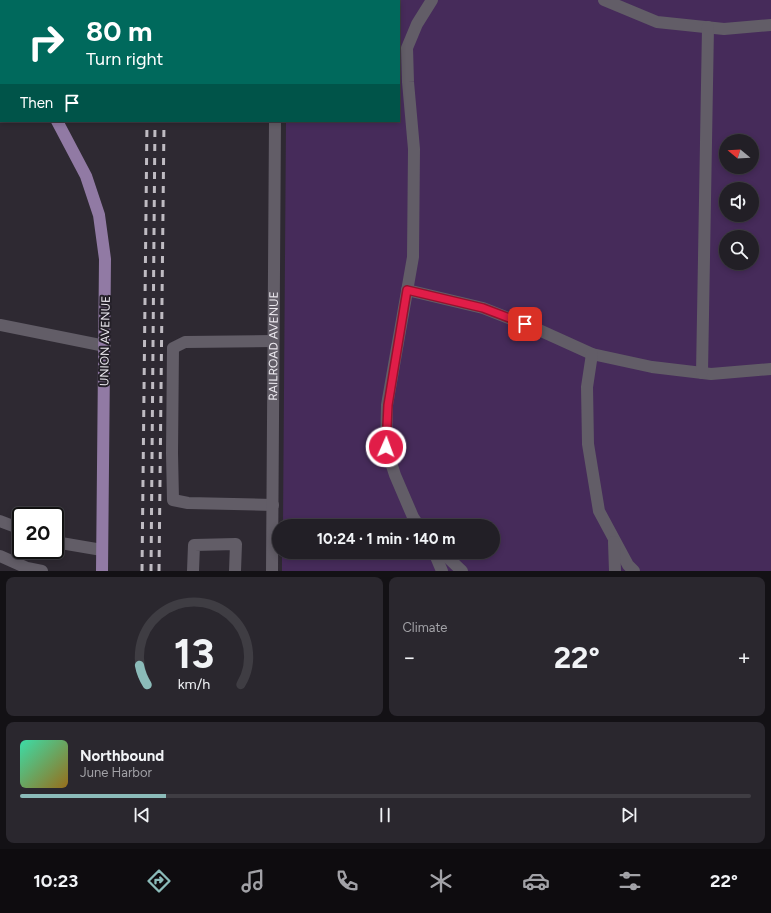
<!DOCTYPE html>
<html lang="en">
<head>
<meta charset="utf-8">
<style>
	body { margin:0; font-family:Figtree,sans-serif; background:#2a272e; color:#f1f3f6; height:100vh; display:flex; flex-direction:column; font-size:15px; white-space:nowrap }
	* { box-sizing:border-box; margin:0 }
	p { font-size:13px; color:#a2a2a7 }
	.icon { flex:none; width:22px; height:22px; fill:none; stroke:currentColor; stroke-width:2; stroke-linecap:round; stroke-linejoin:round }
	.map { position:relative; height:571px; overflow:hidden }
	.panel { display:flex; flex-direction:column; gap:6px; padding:6px; background:#131115; flex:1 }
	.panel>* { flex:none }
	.top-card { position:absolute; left:0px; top:0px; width:400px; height:122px; box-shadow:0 2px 6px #0003,0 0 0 1px #3f3d43; background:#00695c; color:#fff; overflow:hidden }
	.needle { width:26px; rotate:288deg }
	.tools { position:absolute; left:719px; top:134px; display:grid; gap:8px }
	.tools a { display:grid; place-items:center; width:40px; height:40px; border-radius:50%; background:#221f26; box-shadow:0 2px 6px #0003,0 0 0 1px #3f3d43; font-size:20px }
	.speed { position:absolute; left:12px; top:507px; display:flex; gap:8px; font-size:20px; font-weight:700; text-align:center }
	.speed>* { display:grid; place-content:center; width:52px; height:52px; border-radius:50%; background:#221f26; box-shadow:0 2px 6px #0003,0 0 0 1px #3f3d43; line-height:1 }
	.speed .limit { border:2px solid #111; border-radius:6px; background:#fff; color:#111 }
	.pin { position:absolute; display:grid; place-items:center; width:34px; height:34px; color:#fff; margin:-17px; border-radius:8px; box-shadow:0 2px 6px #0006 }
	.me { position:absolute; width:44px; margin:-22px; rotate:2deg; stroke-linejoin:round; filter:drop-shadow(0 0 3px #0008) }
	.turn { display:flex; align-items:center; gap:14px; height:84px; padding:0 20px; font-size:18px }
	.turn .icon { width:52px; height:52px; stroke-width:2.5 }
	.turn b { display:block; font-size:28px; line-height:34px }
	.then { display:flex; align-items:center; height:38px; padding:0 20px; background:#0003; gap:8px; font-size:15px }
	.big { font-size:30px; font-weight:700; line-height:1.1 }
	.panel .widget { flex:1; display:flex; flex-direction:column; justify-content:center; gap:6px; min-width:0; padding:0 14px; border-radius:8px; background:#2a272e }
	.panel .dial { align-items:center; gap:0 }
	.dial svg { height:104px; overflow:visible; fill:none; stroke:#3f3d43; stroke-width:7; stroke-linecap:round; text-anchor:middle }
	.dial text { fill:#f1f3f6; stroke:none }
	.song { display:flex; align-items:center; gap:12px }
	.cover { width:48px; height:48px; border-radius:6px; background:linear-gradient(135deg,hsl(160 70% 55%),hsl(40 70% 35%)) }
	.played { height:4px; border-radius:2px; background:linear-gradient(90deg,#8bbbb9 20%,#3f3d43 20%) }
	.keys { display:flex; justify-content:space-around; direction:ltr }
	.heat { display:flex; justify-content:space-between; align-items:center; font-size:22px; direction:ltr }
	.panel .tiles { flex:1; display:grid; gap:6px; grid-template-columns:1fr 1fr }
	.widget:last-child { grid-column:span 2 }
	.trip { position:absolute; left:272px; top:519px; width:228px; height:40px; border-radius:20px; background:#221f26; box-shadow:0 2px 6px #0003,0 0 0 1px #3f3d43; font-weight:700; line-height:40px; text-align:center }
	.tabs { display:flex; height:64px; justify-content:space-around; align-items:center; background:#0e0c0f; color:#a2a2a7 }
	.tabs .icon { width:28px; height:28px }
	.tabs .current { color:#8bbbb9 }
	.tabs b { font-size:18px; color:#f1f3f6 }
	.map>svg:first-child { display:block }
</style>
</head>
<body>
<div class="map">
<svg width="771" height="571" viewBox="0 0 771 571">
	<rect width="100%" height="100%" fill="#2e2932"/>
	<path fill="#462b5a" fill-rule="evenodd" d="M287,0H771V571H282V552H493V526H283L286,121H399V1ZM726,141H752V167H726ZM726,189H752V215H726ZM726,237H752V263H726Z"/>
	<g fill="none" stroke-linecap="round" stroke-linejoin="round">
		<g stroke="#625d67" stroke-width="12">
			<path d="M604,0L657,22L724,29L771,25"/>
			<path d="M276,1V0"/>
			<path d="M0,112H1"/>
			<path d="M407,290L483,308L539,330L592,354L652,367L711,374L771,369"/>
			<path d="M0,325L105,346"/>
			<path d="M592,354L587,387L588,444L599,511L628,565L634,571"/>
			<path d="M702,373L708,27"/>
			<path d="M273,505L188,503L173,500L172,453L173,348L185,342L273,341"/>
			<path d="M0,521L21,529"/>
			<path d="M419,526L413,517L395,475L386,447L387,405L413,257L414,149L408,82L407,48L417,24L432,0"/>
			<path d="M55,542L102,550"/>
			<path d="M614,542L615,571"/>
			<path d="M434,552L442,571"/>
			<path d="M442,552L462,571"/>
			<path d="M0,556L27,568L42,571"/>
			<path d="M193,571L194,545L236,544L235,571"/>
			<path id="s1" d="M272,571L275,121"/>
		</g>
		<path stroke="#917aa4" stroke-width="12" d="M0,17L1,19
			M57,121L86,176L99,215L105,259L102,571"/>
		<path stroke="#bfbbc2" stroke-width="3" stroke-dasharray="7 7" stroke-linecap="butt" d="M148,1V0
			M156,1V0
			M165,1V0
			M142,571L147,121
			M151,571L155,121
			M159,571L164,121"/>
	</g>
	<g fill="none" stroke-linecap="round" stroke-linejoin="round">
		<g stroke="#92132f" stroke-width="10">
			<path id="route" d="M386,447L388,405L407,290L483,308L525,324"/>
		</g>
		<use href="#route" stroke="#e11d48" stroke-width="7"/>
	</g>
	<g text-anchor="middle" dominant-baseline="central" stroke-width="4" stroke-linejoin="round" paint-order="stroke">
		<g font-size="12" fill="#ece9ef" stroke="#242028">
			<text transform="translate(105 341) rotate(-89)">UNION AVENUE</text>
			<text stroke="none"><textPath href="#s1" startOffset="225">RAILROAD AVENUE</textPath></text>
		</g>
	</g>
</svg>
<div class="tools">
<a><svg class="needle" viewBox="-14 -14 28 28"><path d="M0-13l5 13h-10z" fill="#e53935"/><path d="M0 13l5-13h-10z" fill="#a2a2a7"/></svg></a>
<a><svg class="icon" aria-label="sound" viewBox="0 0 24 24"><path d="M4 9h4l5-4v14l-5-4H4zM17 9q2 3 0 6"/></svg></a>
<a><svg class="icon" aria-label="search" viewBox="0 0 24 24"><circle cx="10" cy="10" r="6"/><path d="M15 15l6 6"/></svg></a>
</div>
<div class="speed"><div class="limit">20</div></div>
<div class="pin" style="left:525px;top:324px;background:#d93025"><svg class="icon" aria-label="arrive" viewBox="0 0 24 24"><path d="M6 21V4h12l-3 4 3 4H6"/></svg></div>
<svg class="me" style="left:386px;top:447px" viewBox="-20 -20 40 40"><circle r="17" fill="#e11d48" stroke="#fff" stroke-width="3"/><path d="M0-11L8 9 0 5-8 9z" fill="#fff"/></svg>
<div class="trip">10:24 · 1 min · 140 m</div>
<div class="top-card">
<div class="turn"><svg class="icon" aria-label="right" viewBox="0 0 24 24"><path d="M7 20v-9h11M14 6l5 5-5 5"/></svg><div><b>80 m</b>Turn right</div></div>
<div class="then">Then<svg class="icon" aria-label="arrive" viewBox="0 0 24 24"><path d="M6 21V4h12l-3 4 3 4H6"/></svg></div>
</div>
</div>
<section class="panel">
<div class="tiles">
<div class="widget dial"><svg viewBox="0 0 100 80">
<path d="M14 69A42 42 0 1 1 86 69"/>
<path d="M14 69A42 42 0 0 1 8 54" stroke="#8bbbb9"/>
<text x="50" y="56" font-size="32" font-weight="700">13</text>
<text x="50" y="72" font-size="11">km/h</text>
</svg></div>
<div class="widget"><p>Climate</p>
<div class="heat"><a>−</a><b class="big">22°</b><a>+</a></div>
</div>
<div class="widget">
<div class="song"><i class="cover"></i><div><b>Northbound</b><p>June Harbor</p></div></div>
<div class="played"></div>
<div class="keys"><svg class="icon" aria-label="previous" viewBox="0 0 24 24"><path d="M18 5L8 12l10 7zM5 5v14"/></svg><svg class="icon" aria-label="pause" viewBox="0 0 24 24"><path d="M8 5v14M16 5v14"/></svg><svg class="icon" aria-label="next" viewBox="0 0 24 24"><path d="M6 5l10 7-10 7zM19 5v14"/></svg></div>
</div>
</div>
</section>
<nav class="tabs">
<b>10:23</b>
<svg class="icon current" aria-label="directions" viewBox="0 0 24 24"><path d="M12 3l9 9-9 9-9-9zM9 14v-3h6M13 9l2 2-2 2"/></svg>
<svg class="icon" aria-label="music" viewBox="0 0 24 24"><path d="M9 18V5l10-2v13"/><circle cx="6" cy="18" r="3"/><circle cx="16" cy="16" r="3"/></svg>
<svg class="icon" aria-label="phone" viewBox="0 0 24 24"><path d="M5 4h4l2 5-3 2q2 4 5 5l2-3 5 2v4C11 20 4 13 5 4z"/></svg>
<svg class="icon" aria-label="climate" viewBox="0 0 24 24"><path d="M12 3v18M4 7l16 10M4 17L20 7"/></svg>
<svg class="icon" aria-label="car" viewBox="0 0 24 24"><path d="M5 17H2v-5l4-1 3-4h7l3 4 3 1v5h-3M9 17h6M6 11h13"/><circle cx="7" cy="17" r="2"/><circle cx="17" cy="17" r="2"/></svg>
<svg class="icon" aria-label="filters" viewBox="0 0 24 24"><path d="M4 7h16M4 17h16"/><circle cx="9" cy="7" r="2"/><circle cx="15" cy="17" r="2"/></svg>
<b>22°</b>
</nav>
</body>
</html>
